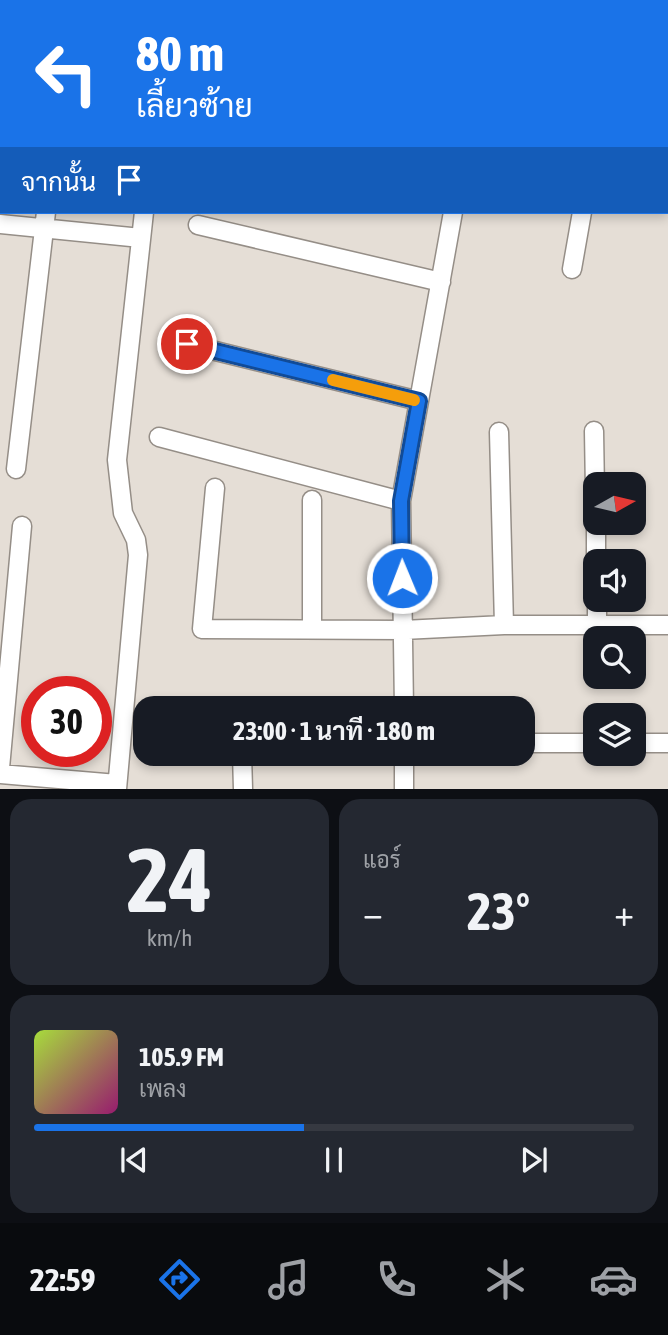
<!DOCTYPE html>
<html lang="th">
<head>
<meta charset="utf-8">
<style>
	body { margin:0; font-family:"Asap Condensed",Sarabun,sans-serif; background:#242831; color:#f1f3f6; height:100vh; display:flex; flex-direction:column; font-size:26px; white-space:nowrap }
	* { box-sizing:border-box; margin:0 }
	p { font-size:23px; color:#9ea1a6 }
	.icon { flex:none; width:38px; height:38px; fill:none; stroke:currentColor; stroke-width:2; stroke-linecap:round; stroke-linejoin:round }
	.map { position:relative; height:789px; overflow:hidden }
	.side { display:flex; flex-direction:column; gap:10px; padding:10px; background:#0d0f14; flex:1 }
	.side>* { flex:none }
	.banner { position:absolute; left:0px; top:0px; width:668px; height:214px; box-shadow:0 4px 10px #0003; background:#1a73e8; color:#fff; overflow:hidden }
	.needle { width:46px; rotate:82deg }
	.tools { position:absolute; left:583px; top:472px; display:grid; gap:14px }
	.tools a { display:grid; place-items:center; width:63px; height:63px; border-radius:14px; background:#171b24; box-shadow:0 4px 10px #0003; font-size:35px }
	.speed { position:absolute; left:21px; top:676px; display:flex; gap:14px; font-size:35px; font-weight:700; text-align:center }
	.speed>* { display:grid; place-content:center; width:91px; height:91px; border-radius:50%; background:#171b24; box-shadow:0 4px 10px #0003; line-height:1 }
	.speed .limit { border:10px solid #d22; background:#fff; color:#111 }
	.pin { position:absolute; display:grid; place-items:center; width:60px; height:60px; color:#fff; margin:-30px; border:4px solid #fff; border-radius:50%; box-shadow:0 2px 7px #0007 }
	.me { position:absolute; width:77px; margin:-38px; rotate:359deg; stroke-linejoin:round; filter:drop-shadow(0 0 5px #0008) }
	.turn { display:flex; align-items:center; gap:24px; height:147px; padding:0 21px; font-size:32px }
	.turn .icon { width:91px; height:91px; stroke-width:2.5 }
	.turn b { display:block; font-size:49px; line-height:60px }
	.then { display:flex; align-items:center; height:66px; padding:0 21px; background:#0003; gap:14px; font-size:26px }
	.big { font-size:52px; font-weight:700; line-height:1.1 }
	.side .tile { flex:1; display:flex; flex-direction:column; justify-content:center; gap:10px; min-width:0; padding:0 24px; border-radius:21px; background:#242831 }
	.side .dial { align-items:center; gap:0 }
	.dial b { font-size:91px; line-height:1 }
	.song { display:flex; align-items:center; gap:21px }
	.cover { width:84px; height:84px; border-radius:10px; background:linear-gradient(135deg,hsl(80 70% 55%),hsl(320 70% 35%)) }
	.played { height:7px; border-radius:4px; background:linear-gradient(90deg,#1a73e8 45%,#363941 45%) }
	.keys { display:flex; justify-content:space-around; direction:ltr }
	.heat { display:flex; justify-content:space-between; align-items:center; font-size:38px; direction:ltr }
	.side .tiles { flex:1; display:grid; gap:10px; grid-template-columns:1fr 1fr }
	.tile:last-child { grid-column:span 2 }
	.trip { position:absolute; left:133px; top:696px; width:402px; height:70px; border-radius:21px; background:#171b24; box-shadow:0 4px 10px #0003; font-weight:700; line-height:70px; text-align:center }
	.tabs { display:flex; height:112px; justify-content:space-around; align-items:center; background:#090b0e; color:#9ea1a6 }
	.tabs .icon { width:49px; height:49px }
	.tabs .on { color:#1a73e8 }
	.tabs b { font-size:32px; color:#f1f3f6 }
	.map>svg:first-child { display:block }
</style>
</head>
<body>
<div class="map">
<svg width="668" height="789" viewBox="0 0 668 789">
	<rect width="100%" height="100%" fill="#e5ded6"/>
	<g fill="none" stroke-linecap="round" stroke-linejoin="round">
		<g stroke="#958e87" stroke-width="21">
			<path id="minor" d="M200,0L202,2
				M70,2V0
				M294,2L295,0
				M409,2L410,0
				M519,2V0
				M630,2V0
				M667,109H668
				M0,224L141,238
				M198,225L441,282
				M572,269L582,212
				M187,344L419,401
				M594,431L595,492
				M499,432L504,625
				M159,437L401,501
				M16,469L46,212
				M215,488L202,629L403,630L504,625H668
				M312,500V629
				M596,523V562
				M597,600V624
				M404,709L401,501L453,212
				M523,743H595
				M634,743H668
				M242,754L243,789
				M404,754V789
				M0,768L22,526
				M0,774L117,784
				M117,789L138,555L136,540L123,513L117,460L144,212"/>
		</g>
		<use href="#minor" stroke="#fff" stroke-width="18"/>
	</g>
	<g fill="none" stroke-linecap="round" stroke-linejoin="round">
		<g stroke="#114b97" stroke-width="18">
			<path id="route" d="M187,344L419,401L401,501L402,578"/>
		</g>
		<use href="#route" stroke="#1a73e8" stroke-width="12"/>
		<path stroke="#f59e0b" stroke-width="12" d="M333,380L414,400"/>
	</g>
</svg>
<div class="tools">
<a><svg class="needle" viewBox="-14 -14 28 28"><path d="M0-13l5 13h-10z" fill="#e53935"/><path d="M0 13l5-13h-10z" fill="#9ea1a6"/></svg></a>
<a><svg class="icon" aria-label="sound" viewBox="0 0 24 24"><path d="M4 9h4l5-4v14l-5-4H4zM17 9q2 3 0 6"/></svg></a>
<a><svg class="icon" aria-label="search" viewBox="0 0 24 24"><circle cx="10" cy="10" r="6"/><path d="M15 15l6 6"/></svg></a>
<a><svg class="icon" aria-label="layers" viewBox="0 0 24 24"><path d="M12 4l9 5-9 5-9-5zM3 14l9 5 9-5"/></svg></a>
</div>
<div class="speed"><div class="limit">30</div></div>
<div class="pin" style="left:187px;top:344px;background:#d93025"><svg class="icon" aria-label="arrive" viewBox="0 0 24 24"><path d="M6 21V4h12l-3 4 3 4H6"/></svg></div>
<svg class="me" style="left:402px;top:578px" viewBox="-20 -20 40 40"><circle r="17" fill="#1a73e8" stroke="#fff" stroke-width="3"/><path d="M0-11L8 9 0 5-8 9z" fill="#fff"/></svg>
<div class="trip">23:00 · 1 นาที · 180 m</div>
<div class="banner">
<div class="turn"><svg class="icon" aria-label="left" viewBox="0 0 24 24"><path d="M17 20v-9H6M10 6l-5 5 5 5"/></svg><div><b>80 m</b>เลี้ยวซ้าย</div></div>
<div class="then">จากนั้น<svg class="icon" aria-label="arrive" viewBox="0 0 24 24"><path d="M6 21V4h12l-3 4 3 4H6"/></svg></div>
</div>
</div>
<section class="side">
<div class="tiles">
<div class="tile dial"><b>24</b><p>km/h</p></div>
<div class="tile"><p>แอร์</p>
<div class="heat"><a>−</a><b class="big">23°</b><a>+</a></div>
</div>
<div class="tile">
<div class="song"><i class="cover"></i><div><b>105.9 FM</b><p>เพลง</p></div></div>
<div class="played"></div>
<div class="keys"><svg class="icon" aria-label="previous" viewBox="0 0 24 24"><path d="M18 5L8 12l10 7zM5 5v14"/></svg><svg class="icon" aria-label="pause" viewBox="0 0 24 24"><path d="M8 5v14M16 5v14"/></svg><svg class="icon" aria-label="next" viewBox="0 0 24 24"><path d="M6 5l10 7-10 7zM19 5v14"/></svg></div>
</div>
</div>
</section>
<nav class="tabs">
<b>22:59</b>
<svg class="icon on" aria-label="directions" viewBox="0 0 24 24"><path d="M12 3l9 9-9 9-9-9zM9 14v-3h6M13 9l2 2-2 2"/></svg>
<svg class="icon" aria-label="music" viewBox="0 0 24 24"><path d="M9 18V5l10-2v13"/><circle cx="6" cy="18" r="3"/><circle cx="16" cy="16" r="3"/></svg>
<svg class="icon" aria-label="phone" viewBox="0 0 24 24"><path d="M5 4h4l2 5-3 2q2 4 5 5l2-3 5 2v4C11 20 4 13 5 4z"/></svg>
<svg class="icon" aria-label="climate" viewBox="0 0 24 24"><path d="M12 3v18M4 7l16 10M4 17L20 7"/></svg>
<svg class="icon" aria-label="car" viewBox="0 0 24 24"><path d="M5 17H2v-5l4-1 3-4h7l3 4 3 1v5h-3M9 17h6M6 11h13"/><circle cx="7" cy="17" r="2"/><circle cx="17" cy="17" r="2"/></svg>
</nav>
</body>
</html>
